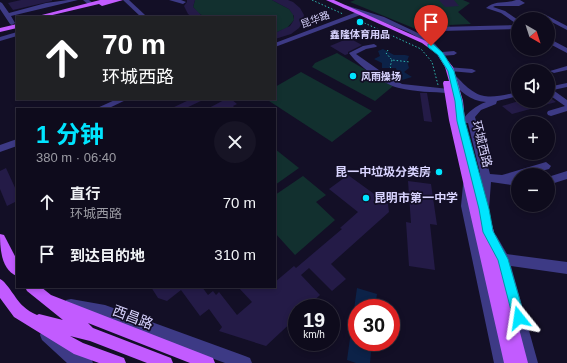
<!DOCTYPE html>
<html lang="zh">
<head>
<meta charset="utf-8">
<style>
	body { margin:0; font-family:Helvetica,"Noto Sans SC",sans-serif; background:#171425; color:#f1f3f6; height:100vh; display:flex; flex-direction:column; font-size:15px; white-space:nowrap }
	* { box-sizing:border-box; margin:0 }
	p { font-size:13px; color:#9b9ba3 }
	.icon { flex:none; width:22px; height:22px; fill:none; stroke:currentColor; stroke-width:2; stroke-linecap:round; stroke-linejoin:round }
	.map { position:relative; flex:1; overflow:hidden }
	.side { position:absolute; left:16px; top:108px; width:260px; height:180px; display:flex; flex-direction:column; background:#0e0b1c; border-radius:0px; box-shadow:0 2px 6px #0003,0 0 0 1px #2e2b3b }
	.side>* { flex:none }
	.top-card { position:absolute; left:16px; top:16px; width:260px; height:84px; border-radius:0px; box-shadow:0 2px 6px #0003,0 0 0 1px #2e2b3b; background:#202124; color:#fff; overflow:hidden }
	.needle { width:26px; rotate:141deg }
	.fabs { position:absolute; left:511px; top:12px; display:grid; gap:8px }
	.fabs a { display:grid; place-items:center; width:44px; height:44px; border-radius:50%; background:#0e0b1c; box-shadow:0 2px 6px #0003,0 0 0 1px #2e2b3b; font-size:20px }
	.speed { position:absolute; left:288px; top:299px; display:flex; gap:8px; font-size:20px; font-weight:700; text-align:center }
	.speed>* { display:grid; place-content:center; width:52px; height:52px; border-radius:50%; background:#0e0b1c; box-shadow:0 2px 6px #0003,0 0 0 1px #2e2b3b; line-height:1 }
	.speed small { font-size:10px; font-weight:400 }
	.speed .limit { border:6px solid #d22; background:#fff; color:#111 }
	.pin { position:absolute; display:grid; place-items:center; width:34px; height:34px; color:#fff; margin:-41px -17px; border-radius:50% 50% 50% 0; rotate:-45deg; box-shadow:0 0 4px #0007 }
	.pin .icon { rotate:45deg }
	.me { position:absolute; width:44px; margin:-22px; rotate:345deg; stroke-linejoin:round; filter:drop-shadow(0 0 3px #0008) }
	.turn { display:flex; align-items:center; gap:14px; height:84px; padding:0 20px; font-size:18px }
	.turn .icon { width:52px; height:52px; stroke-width:2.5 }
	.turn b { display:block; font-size:28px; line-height:34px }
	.round { display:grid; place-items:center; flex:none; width:42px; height:42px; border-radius:21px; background:#171425 }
	.headline { display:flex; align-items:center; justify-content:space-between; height:68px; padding:0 20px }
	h1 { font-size:24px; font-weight:700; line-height:30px; color:#00e5ff }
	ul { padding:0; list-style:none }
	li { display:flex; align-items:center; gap:12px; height:52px; padding:0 20px }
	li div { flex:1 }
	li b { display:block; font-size:15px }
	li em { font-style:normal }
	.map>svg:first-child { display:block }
	.green { fill:#12302f }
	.water { fill:#0c2248 }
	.building { fill:#241b47 }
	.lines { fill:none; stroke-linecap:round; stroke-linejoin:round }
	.path { stroke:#2fb8b0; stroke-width:1; stroke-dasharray:1.5 2; stroke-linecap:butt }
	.minor { fill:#3d3a85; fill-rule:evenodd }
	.major { fill:#c25bff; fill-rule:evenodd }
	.route { fill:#00e5ff; stroke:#0095a6 }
	.poi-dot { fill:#00e5ff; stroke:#130f26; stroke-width:1.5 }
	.labels { text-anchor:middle; stroke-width:3.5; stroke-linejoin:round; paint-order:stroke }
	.far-street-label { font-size:10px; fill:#d9d4ff; stroke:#130f26 }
	.far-poi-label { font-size:10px; font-weight:bold; fill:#d9d4ff; stroke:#130f26 }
	.street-label { font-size:12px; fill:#d9d4ff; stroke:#130f26 }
	.poi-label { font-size:12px; font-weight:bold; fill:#d9d4ff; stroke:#130f26; text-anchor:end }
	.near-street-label { font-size:14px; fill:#d9d4ff; stroke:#130f26 }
</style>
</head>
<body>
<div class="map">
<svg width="567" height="363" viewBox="0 0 567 363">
	<rect width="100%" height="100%" fill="#130f26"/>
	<g class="green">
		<polygon points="195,0 272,0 289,9 293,14 294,20 287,28 275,33 275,17 205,17 198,13 193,7"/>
		<polygon points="355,0 463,0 470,3 458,12 471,24 449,25 451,28 438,28 423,32 350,2"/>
		<polygon points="337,53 393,86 375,101 312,67 315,63"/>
		<polygon points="301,72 372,111 332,142 266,99 275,99 275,87"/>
		<polygon points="275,149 299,168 275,185"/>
		<polygon points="303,176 326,195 316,202 335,220 295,255 275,233 275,195"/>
	</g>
	<g class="water">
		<polygon points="383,49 394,55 405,55 409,56 407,61 409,68 404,72 412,77 402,80 395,74 397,71 396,68 382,68 382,63 374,59 380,56 378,51"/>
		<polygon points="357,288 377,294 375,308 357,308 357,342 372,342 370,363 356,363 347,360"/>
	</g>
	<g class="building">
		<polygon points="21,0 52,0 52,1 13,10 8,3"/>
		<polygon points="187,0 195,0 193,7 203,17 192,17 188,14 184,6 187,2"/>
		<polygon points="272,0 288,0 293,2 300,8 304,15 302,23 299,28 291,34 275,39 275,33 290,26 294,20 294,16 289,9"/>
		<polygon points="439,0 454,0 459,6 445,7"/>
		<polygon points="349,38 362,45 348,52 348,54 345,55 330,46"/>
		<polygon points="420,93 427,93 432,122 424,121"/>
		<polygon points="548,96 556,102 512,114 502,106 519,101 548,101"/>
		<polygon points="191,99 205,99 184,109 170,109"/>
		<polygon points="226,99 231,99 237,104 233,106 236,109 207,109"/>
		<polygon points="6,168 17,192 17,201 7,206 0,189 0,171"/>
		<polygon points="348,175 388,204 389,212 331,264 346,279 332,291 309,268 301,275 320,295 306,308 297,308 297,317 266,346 219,331 222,327 209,309 200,316 181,290 167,301 158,298 151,287 202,287 208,295 213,291 216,295 219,292 237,315 252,302 238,287 275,287 275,282 294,266 296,268 342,229 340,228 358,212 329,189"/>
		<polygon points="408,181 431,184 437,225 430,224 435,270 409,266 406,222 411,223"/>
	</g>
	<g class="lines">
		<g class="path">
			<polyline points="312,0 343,14"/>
			<polyline points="358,20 421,49 432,62 438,85"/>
			<polyline points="388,50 386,53 392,60 410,62"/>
			<polyline points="392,60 390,67 392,69"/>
		</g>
		<g class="minor">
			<polygon points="68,0 78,0 11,16 15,23 12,25 10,24 0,9 0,2 2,3 9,13 46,3"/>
			<polygon points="83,0 89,0 94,4 89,5"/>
			<polygon points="123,0 129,0 145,15 145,17 141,17"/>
			<polygon points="169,0 181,0 186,2 183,4"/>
			<path d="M516 0H520L525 3 519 6H495L493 7 505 11 518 20V25L501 13 486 8C495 0 505 4 516 0Z"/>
			<polygon points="345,5 384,17 420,34 439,27 517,25 518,29 440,31 425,36 435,44 442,52 454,51 457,53 454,55 440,56 421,39 408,32 363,14 275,47 275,43 357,12 343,8 342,7"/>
			<polygon points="544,14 567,26 567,30 548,20 548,19 541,16"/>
			<polygon points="17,32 17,36 0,41 0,37"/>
			<polygon points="548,38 567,48 567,53 548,43"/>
			<path d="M374 44 377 46 376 47 366 49 356 54 386 75 402 84 449 89 453 91 449 93C433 92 415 92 399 88 385 85 357 65 349 53L363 46Z"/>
			<polygon points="567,66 567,70 554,73 550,71"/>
			<polygon points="447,67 472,69 476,71 472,73 450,71 447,71"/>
			<path d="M450 76H456C479 101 487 99 518 92V96L497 101 496 104 481 110 475 117 490 174 502 175 546 162 551 166 549 169 527 175H518V186L491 182 489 209 488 212 484 213 480 212 479 209 481 181 476 180 474 177 476 174 480 173 468 123H463L462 121C468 112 475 106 486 102 470 101 460 91 450 80Z"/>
			<polygon points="567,83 567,87 553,90 567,100 567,111 551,116 548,115 547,113 548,111 565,106 548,94 548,87"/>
			<polygon points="117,99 128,99 107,109 95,109"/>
			<polygon points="17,139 17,146 0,152 0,145"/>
			<polygon points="567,171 567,179 548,185 548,177"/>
			<polygon points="468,181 472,182 473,185 471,206 508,363 494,363 461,206 463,185 464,182"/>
			<polygon points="492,234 496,235 507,254 567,262 567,274 511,266 538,363 524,363 497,260 486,239 488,235"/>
			<polygon points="71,299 105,305 245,356 250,358 252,363 225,363 105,319 71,311 66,310 65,305 66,300"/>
			<polygon points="47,328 52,330 76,352 91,358 93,363 67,363 42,340 40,335 42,330"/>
		</g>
		<g class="major">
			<polygon points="100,0 123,0 102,6 99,4 44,17 34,17"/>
			<polygon points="326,0 334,0 426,41 441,52 453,67 463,101 465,121 528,363 504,363 449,120 443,83 444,81 449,81 445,67 437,54 422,43"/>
			<polygon points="17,24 17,28 0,32 0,28"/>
			<path d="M0 234 4 235 17 260V276C1 270 0 248 0 234Z"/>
			<path d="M0 279C7 282 16 300 23 306 27 310 32 313 37 315L39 314 63 320 27 291 25 287H41L51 295 213 358 215 363H190L88 323 93 328 171 358 173 363H147L90 341 70 336 83 343 124 358 126 363H99L74 354 14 317 0 298Z"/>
		</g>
	</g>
	<polygon class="route" points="428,44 433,44 443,53 454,71 462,101 465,121 489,209 493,231 508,259 525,318 523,323 519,324 515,323 513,318 498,260 483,232 479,209 457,121 455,101 448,71 438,55 428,47"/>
	<g class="poi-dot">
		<circle cx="360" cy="22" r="4"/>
		<circle cx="353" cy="76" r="4"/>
		<circle cx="439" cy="172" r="4"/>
		<circle cx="366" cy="198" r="4"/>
	</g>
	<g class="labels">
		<g class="far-street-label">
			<text transform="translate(315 19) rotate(-20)" y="4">昆华路</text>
		</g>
		<g class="far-poi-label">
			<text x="360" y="38">鑫隆体育用品</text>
			<text x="361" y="80" text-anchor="start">风雨操场</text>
		</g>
		<g class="street-label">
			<text transform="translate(482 144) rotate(76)" y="4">环城西路</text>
		</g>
		<g class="poi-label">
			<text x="431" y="176">昆一中垃圾分类房</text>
			<text x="374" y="202" text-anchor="start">昆明市第一中学</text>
		</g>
		<g class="near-street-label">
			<text transform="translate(133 317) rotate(21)" y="5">西昌路</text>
		</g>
	</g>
</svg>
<div class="fabs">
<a><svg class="needle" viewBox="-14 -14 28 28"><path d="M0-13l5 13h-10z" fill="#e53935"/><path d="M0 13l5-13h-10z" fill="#9b9ba3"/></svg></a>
<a><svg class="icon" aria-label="sound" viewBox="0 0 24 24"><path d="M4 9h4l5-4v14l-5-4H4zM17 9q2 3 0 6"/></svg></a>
<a>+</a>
<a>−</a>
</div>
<div class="speed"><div>19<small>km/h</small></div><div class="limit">30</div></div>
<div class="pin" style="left:431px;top:46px;background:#d93025"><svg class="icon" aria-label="arrive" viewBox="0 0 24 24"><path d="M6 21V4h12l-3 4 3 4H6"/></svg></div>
<svg class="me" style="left:519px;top:318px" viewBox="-20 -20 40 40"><path d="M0-17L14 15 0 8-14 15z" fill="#00e5ff" stroke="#fff" stroke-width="4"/></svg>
<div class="top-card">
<div class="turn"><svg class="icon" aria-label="ahead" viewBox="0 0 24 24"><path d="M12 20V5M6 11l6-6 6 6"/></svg><div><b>70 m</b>环城西路</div></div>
</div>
<section class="side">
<div class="headline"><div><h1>1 分钟</h1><p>380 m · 06:40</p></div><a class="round"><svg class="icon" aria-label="close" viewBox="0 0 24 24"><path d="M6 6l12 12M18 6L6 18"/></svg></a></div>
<ul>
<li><svg class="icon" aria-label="ahead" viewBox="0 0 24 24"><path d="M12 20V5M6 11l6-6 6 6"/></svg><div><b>直行</b><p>环城西路</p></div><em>70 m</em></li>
<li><svg class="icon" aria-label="arrive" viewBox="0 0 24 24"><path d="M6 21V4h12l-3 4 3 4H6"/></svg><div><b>到达目的地</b></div><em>310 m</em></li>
</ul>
</section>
</div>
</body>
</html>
